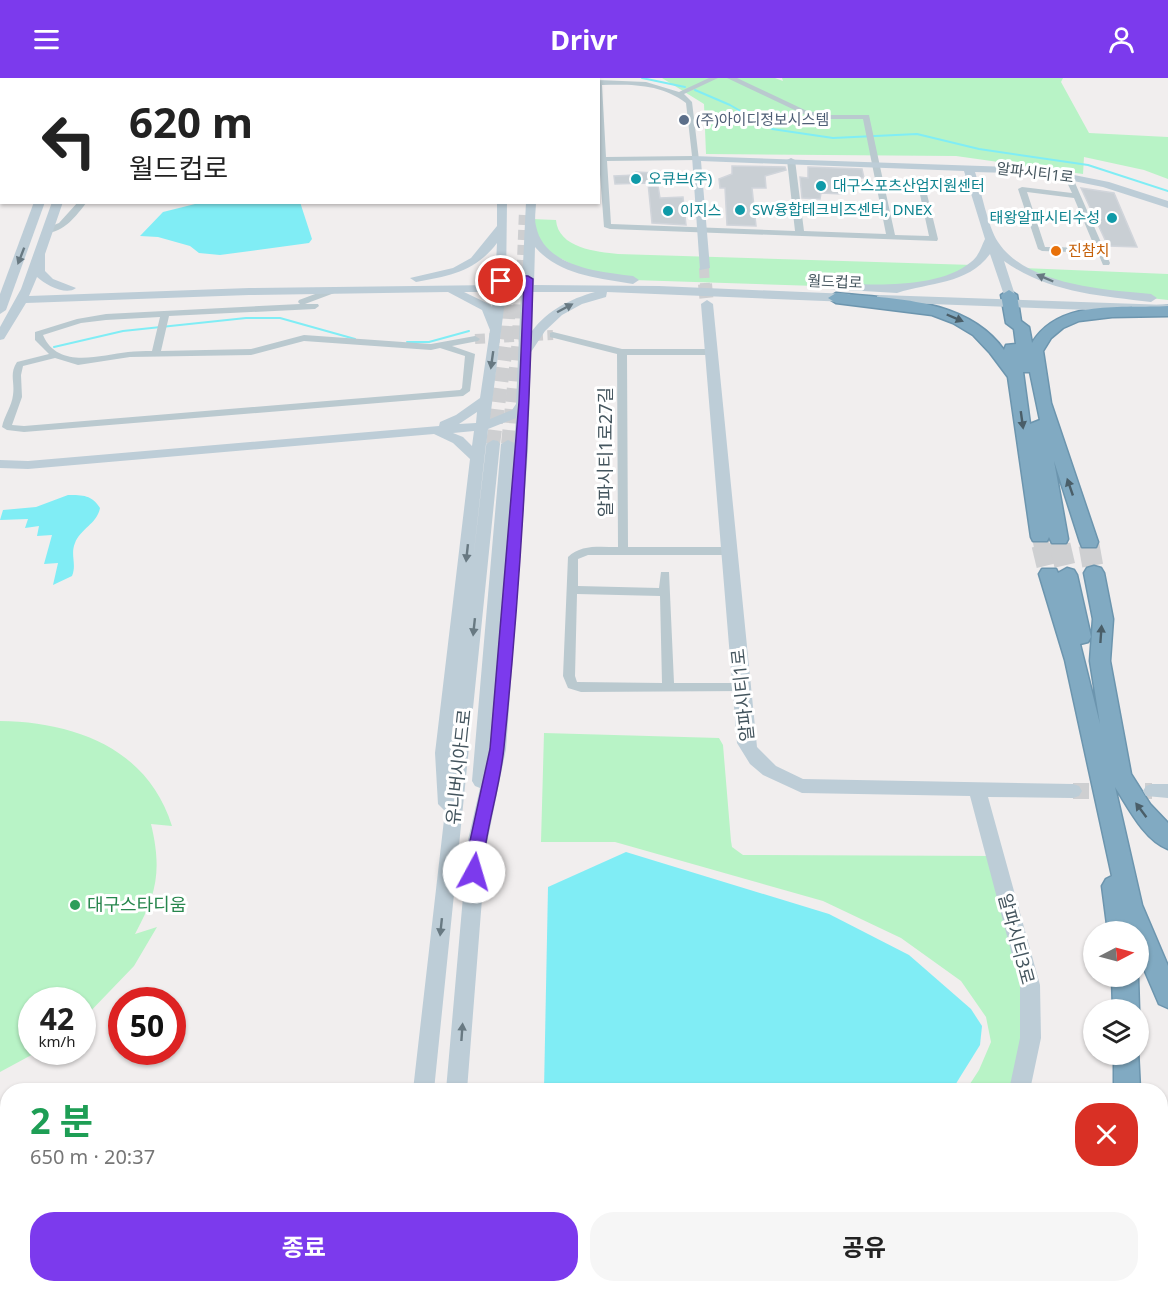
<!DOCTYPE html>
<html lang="ko">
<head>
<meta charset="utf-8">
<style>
	body { margin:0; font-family:"Noto Sans","Noto Sans KR",sans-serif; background:#f6f6f6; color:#222; height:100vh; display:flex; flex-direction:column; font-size:22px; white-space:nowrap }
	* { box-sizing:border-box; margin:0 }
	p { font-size:20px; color:#767676 }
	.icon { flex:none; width:33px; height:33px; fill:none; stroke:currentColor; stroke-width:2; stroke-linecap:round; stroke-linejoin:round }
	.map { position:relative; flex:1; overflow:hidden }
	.details { position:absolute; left:0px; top:1005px; width:1168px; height:210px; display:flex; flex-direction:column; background:#fff; border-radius:24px 24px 0 0; box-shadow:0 2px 4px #0004 }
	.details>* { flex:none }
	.guide { position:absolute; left:0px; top:0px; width:600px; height:126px; box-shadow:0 2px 4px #0004; background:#fff; color:#222; overflow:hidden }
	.needle { width:39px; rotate:84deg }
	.tools { position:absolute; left:1083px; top:843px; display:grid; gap:12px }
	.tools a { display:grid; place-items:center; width:66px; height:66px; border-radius:50%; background:#fff; box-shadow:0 2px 4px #0004; font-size:30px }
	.speed { position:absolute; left:18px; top:909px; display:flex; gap:12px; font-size:30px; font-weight:700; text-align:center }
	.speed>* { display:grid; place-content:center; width:78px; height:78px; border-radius:50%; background:#fff; box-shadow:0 2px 4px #0004; line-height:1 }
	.speed small { font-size:15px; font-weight:400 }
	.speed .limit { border:9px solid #d22; background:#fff; color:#111 }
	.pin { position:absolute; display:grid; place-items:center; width:51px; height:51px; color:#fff; margin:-26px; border:3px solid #fff; border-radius:50%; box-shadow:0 2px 6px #0007 }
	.me { position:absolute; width:66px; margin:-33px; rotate:6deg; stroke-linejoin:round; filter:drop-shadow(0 0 4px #0008) }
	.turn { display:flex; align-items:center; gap:21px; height:126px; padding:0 30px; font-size:27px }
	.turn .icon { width:78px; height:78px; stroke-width:2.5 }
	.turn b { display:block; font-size:42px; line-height:51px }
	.round { display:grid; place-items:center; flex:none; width:63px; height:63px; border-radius:24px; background:#f6f6f6 }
	.headline { display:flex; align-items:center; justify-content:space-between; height:102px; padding:0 30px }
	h1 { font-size:36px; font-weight:700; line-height:45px; color:#1e9e55 }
	.cta { display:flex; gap:12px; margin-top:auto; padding:12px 30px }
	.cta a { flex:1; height:69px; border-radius:24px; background:#7c3aed; color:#fff; font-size:24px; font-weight:700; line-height:69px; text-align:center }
	.cta a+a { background:#f6f6f6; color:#222 }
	header { display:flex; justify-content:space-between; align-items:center; height:78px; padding:0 30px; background:#7c3aed; color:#fff; font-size:27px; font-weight:700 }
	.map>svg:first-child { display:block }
	.green { fill:#b8f3c6 }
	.water { fill:#80edf5 }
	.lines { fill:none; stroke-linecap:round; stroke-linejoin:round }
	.stream { stroke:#80edf5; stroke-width:2 }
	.building { fill:#c9cfd4; stroke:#d1d5db; stroke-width:1.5 }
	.street-tunnel { stroke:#cecfd1; stroke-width:10; stroke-dasharray:10 4.5; stroke-linecap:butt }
	.secondary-tunnel-far2 { stroke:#cecfd1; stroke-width:10; stroke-dasharray:10 5; stroke-linecap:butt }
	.secondary-tunnel-far1 { stroke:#cecfd1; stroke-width:14; stroke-dasharray:14 7; stroke-linecap:butt }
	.secondary-tunnel { stroke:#cecfd1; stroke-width:16; stroke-dasharray:16 8; stroke-linecap:butt }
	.highway-tunnel-far1 { stroke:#cecfd1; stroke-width:16; stroke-dasharray:16 8; stroke-linecap:butt }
	.highway-tunnel { stroke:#cecfd1; stroke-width:21; stroke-dasharray:21 10; stroke-linecap:butt }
	.highway-casing { stroke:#6c95ae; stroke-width:3 }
	.street { fill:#bac9cf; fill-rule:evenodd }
	.secondary { fill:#bdcdd7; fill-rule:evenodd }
	.highway { fill:#81aac2; fill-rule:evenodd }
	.oneway { fill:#687982 }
	.oneway2 { fill:#4a5e68 }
	.route { fill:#7c3aed; stroke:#51269a; stroke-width:1.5 }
	.service-dot { fill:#5c6f8a; stroke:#fff; stroke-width:2 }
	.culture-dot { fill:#0f9aa8; stroke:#fff; stroke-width:2 }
	.food-dot { fill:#e8710a; stroke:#fff; stroke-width:2 }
	.leisure-dot { fill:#2e9e5b; stroke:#fff; stroke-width:2 }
	.labels { text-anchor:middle; stroke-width:6; stroke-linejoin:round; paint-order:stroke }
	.far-service-label { font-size:15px; fill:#4e5e75; stroke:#fff; text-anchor:start }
	.far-street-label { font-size:15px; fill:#44555e; stroke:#fff }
	.far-culture-label { font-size:15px; fill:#0d838f; stroke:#fff; text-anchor:start }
	.far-food-label { font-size:15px; fill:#c56008; stroke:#fff; text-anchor:start }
	.street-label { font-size:18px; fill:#44555e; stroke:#fff }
	.leisure-label { font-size:18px; fill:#27864d; stroke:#fff; text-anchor:start }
</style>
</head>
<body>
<header><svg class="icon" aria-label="menu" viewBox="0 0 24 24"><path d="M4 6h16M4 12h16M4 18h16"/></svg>Drivr<svg class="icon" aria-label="person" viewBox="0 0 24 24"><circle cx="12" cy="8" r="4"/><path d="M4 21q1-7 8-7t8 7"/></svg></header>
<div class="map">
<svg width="1168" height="1215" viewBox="0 0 1168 1215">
	<rect width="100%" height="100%" fill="#f1eeee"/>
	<g class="green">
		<polygon points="662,0 775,0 783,3 782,0 1063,0 1061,4 1089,55 1168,59 1168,101 1144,92 1084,79 1083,96 956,78 706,76 704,26"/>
		<path d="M531 141 556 142C558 170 597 174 618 176L973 187 935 203 878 210 633 202 583 192 544 172Z"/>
		<polygon points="1023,190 1168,196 1168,222 1079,212"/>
		<path d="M0 643C76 644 148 671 172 748L151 746C162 792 157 816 135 856L157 849 134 888 83 941 82 922H32V974H37L0 994Z"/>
		<polygon points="544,655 719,660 723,667 731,763 732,769 743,777 995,778 1031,961 1019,1012 966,1012 979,992 991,964 986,939 961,903 901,860 823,823 615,764 541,764"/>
		<polygon points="507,1208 956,1208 953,1215 506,1215"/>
	</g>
	<g class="water">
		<polygon points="300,124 312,161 309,165 220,177 199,175 190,168 158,159 140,158 163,134 199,125"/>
		<path d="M68 417C83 417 92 417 100 430 97 446 80 451 75 465 70 477 77 486 72 498L53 507 58 485 44 486 52 457 37 458 39 448 25 450 28 441 0 442 3 432 36 429Z"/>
		<polygon points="626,774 829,836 909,877 971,931 982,948 980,967 952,1012 544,1012 548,809"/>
	</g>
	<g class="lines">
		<g class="stream">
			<polyline points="642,0 685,9"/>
			<polyline points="695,12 730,27 772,51 833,60 917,56 979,71 1088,87 1168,113"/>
			<polyline points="407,264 429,264 469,253"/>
			<polyline points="54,269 123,253 246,240 280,240 355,261"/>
		</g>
	</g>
	<g class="building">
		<polygon points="732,88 785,89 786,92 765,98 766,110 752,110 756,148 727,147 725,110 720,110 719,101 732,96"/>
		<polygon points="808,89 862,91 864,100 842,99 841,116 821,115 820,121 802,120 800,99 808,100"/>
		<polygon points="636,94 656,95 660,120 683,119 686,147 652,145 648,105 615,106 614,98 636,97"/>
		<polygon points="1081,110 1114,115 1137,169 1108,168"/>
	</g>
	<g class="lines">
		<polyline class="street-tunnel" points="475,261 553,257"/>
		<g class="secondary-tunnel-far2">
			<polyline points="704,190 705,207"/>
			<polyline points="509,207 510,196"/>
			<polyline points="521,207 524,132"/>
		</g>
		<g class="secondary-tunnel-far1">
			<polyline points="705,206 707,226"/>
			<polyline points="493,366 507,261 510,206"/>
			<polyline points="508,366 519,261 521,206"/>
		</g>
		<polyline class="secondary-tunnel" points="1073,713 1152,713"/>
		<g class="highway-tunnel-far1">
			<polyline points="1040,459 1042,469"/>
			<polyline points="1059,461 1061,469"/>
			<polyline points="1089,464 1090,469"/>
		</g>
		<g class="highway-tunnel">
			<polyline points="1042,467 1049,496"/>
			<polyline points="1060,467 1067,497"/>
			<polyline points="1089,467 1094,495"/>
		</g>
		<defs>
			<g id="highway">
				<path d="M1009 212 1017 217 1021 243 1029 249 1032 265C1059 220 1123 231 1168 228V238L1112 239 1079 243 1063 250 1051 260 1043 273 1051 325 1098 464 1096 469H1082L1080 464 1054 383 1068 461 1066 465H1052L1049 459 1047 463H1033L1031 459 1008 299 990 275 973 257 953 245 932 237 836 225 828 220 836 215C893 221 967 220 1004 272L1006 267 1016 266 1014 251 1006 245 1001 217ZM1023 294H1030L1040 342 1030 346Z"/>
				<path d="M1094 488 1101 490 1104 495 1113 541 1110 583 1131 696 1150 726 1168 745V771C1144 762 1128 729 1115 709L1142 827 1168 888V930L1159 926 1138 877V854H1108L1102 808 1106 801 1112 798 1065 582 1039 496 1042 491H1056L1058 495 1067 490 1074 492 1077 497 1091 559 1088 564 1080 566 1100 646 1090 583 1093 541 1084 495 1087 490Z"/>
				<polygon points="1112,898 1138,898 1139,932 1138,933 1113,932"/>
				<polygon points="1138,972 1140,1012 1114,1012 1114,976 1138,976"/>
				<polygon points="1168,1163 1168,1203 1165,1204 1164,1215 1133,1215 1136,1208 1161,1208 1161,1166"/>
				<polygon points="1089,1208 1119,1208 1117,1215 1087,1215"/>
			</g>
		</defs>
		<use href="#highway" class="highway-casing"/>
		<g class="street">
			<rect x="127" y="0" width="6" height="2"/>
			<path d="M709 0H718L684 16 692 24 699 82 607 83 611 146 795 153 787 82 791 80 795 82 804 153 886 156 863 41H831L803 36 727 0H737L807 33 831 37H869L884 107 925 108 938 161 937 163 610 151 604 149 598 70V2L646 4 679 14ZM602 7C631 6 662 6 686 25L692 78 606 79ZM885 111 919 112 929 158 895 157Z"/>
			<rect x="0" y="71" width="2" height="4"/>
			<path d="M1065 96 1072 98 1110 185 1109 187H1103L1098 175 1042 173 1038 171 1018 111 1022 109 1072 115 1064 98ZM1027 114 1074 120 1095 170 1045 169Z"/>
			<path d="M78 124H87C76 138 63 156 44 155V151L59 145Z"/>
			<path d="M334 209 337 210V214L305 226H318L319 228 315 231 169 238 161 273 251 271 304 257 431 266 475 258 480 261 478 263 452 268 475 276 470 313 463 318 24 354 7 352 2 349C4 338 12 328 13 317 15 304 9 296 17 284L49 276 35 262V254L77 241 106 236 300 226 298 224 299 222ZM160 239 152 273C144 273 136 273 128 274 100 277 58 292 43 257L81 245 106 242ZM304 263 431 272 440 270 465 278 462 310 460 312 24 348 12 347 22 319 21 297 23 288 55 280 78 287 130 279 251 277Z"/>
			<path d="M553 254 622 271H711L716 274 711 277H627L628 469H729L734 473 729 477H588L578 481V508L659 510 661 494H669L674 605H742L746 607 748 610 746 613 581 614 568 610 563 598 568 479C581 466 600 469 618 469L617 276 550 259V255ZM577 516 660 518 662 605 577 604 575 598Z"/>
		</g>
		<g class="secondary">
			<polygon points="87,0 97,0 87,2"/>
			<polygon points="103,0 113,0 103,2"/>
			<rect x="500" y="0" width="10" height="2"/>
			<rect x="532" y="0" width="10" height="2"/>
			<path d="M692 78 1039 90 1109 104 1168 123V130L1103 109 1039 96 975 94C981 112 988 149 998 164 1026 207 1105 212 1151 216L1157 220 1151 224C1099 218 1047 214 1004 183L1015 217 1005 220 990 176C967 207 930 204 897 215L829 211 827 209 833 205C872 207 939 211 971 184 979 178 981 169 985 161L964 93 701 83 710 190 700 192Z"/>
			<polygon points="34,124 45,124 6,232 0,236 0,216"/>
			<path d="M52 124H63L45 176V193L53 201 76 210C66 218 46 207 37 199L29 218 249 210 495 207 497 165C476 193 450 198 416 204L410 200 453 190 471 180 497 148V124H507L506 207H522L526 124H536C536 132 534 141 536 148 544 189 600 194 633 198L639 202 633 206C598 200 559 197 535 169L534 207 659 208 849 216 855 220 849 224 607 214 606 219 582 226 562 237 545 253 531 274 528 372 506 671 486 770 467 1012H446L468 762 480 710 475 708 472 703 501 366 508 362 514 365 516 340 488 351 473 483 486 366 493 362 498 363 500 366 434 1012H413L445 733 438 726 435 675 470 381 453 365 434 356 28 391 0 390V382L28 383 439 348 440 344 456 337 480 320 490 252 482 232 448 214 249 217 26 225 4 261 0 262V249L21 211ZM464 214H494L492 229 491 227ZM506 214H521L516 326 512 332 490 341ZM533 214H595C570 221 548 232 532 253ZM477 334 476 345 459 346ZM474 353 472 368 463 359 453 355Z"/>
			<polygon points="881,217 1168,227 1168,235 877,224 877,218"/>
			<polygon points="707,222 713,226 757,669 776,688 803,701 1073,706 1079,708 1082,713 1079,718 1073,720 988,719 1040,907 1041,960 1030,1012 1009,1012 1020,960 1020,907 970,718 802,715 763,697 750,686 737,665 701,226"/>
			<polygon points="1152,706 1168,706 1168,720 1146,718 1143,713 1146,708"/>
			<polygon points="391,1208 415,1208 414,1215 390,1215"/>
			<rect x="430" y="1208" width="24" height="7"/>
			<polygon points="944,1208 968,1208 965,1215 941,1215"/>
		</g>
		<use href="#highway" class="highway"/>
	</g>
	<defs><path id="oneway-solid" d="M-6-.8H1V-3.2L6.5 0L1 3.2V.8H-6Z" transform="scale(1.5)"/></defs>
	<g class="oneway">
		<use href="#oneway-solid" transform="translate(21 178) rotate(111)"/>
		<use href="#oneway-solid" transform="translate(1045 200) rotate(-157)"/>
		<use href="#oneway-solid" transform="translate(565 230) rotate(-28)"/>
		<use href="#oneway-solid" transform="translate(492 282) rotate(98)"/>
		<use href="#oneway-solid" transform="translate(467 475) rotate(96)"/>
		<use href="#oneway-solid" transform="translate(474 549) rotate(96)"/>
		<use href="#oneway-solid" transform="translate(441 849) rotate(96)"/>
		<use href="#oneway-solid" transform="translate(462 954) rotate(-86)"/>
	</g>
	<g class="oneway2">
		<use href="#oneway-solid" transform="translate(955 240) rotate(23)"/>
		<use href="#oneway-solid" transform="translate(1022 342) rotate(82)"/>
		<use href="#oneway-solid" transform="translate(1070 409) rotate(-109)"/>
		<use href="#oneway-solid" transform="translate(1101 556) rotate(-86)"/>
		<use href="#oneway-solid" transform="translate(1141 732) rotate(-127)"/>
	</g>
	<path class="route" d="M501 197 528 198 533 201C529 356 520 513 504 669 500 711 485 752 482 794L474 801 466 794 468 772 490 671 519 324 524 203 498 205 496 200Z"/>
	<circle class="service-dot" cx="684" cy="42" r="6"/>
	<g class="culture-dot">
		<circle cx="636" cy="101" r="6"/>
		<circle cx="821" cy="108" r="6"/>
		<circle cx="740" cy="132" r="6"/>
		<circle cx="668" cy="133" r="6"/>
		<circle cx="1112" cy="140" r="6"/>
	</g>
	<circle class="food-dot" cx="1056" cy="173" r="6"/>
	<circle class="leisure-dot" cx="75" cy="827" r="6"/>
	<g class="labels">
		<g class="far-service-label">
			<text x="696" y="47">(주)아이디정보시스템</text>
		</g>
		<g class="far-street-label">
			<text transform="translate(1035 95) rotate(7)" y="5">알파시티1로</text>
			<text transform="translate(835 204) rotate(2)" y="5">월드컵로</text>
		</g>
		<g class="far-culture-label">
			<text x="648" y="106">오큐브(주)</text>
			<text x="833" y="113">대구스포츠산업지원센터</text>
			<text x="752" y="137">SW융합테크비즈센터, DNEX</text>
			<text x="680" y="138">이지스</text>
			<text x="1100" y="145" text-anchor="end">태왕알파시티수성</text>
		</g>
		<g class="far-food-label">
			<text x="1068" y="178">진참치</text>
		</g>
		<g class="street-label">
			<text transform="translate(606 374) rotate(-90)" y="6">알파시티1로27길</text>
			<text transform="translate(743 617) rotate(-96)" y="6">알파시티1로</text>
			<text transform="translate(459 689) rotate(-84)" y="6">유니버시아드로</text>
			<text transform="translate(1016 861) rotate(75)" y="6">알파시티3로</text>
		</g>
		<g class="leisure-label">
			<text x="87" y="833">대구스타디움</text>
		</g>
	</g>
</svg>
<div class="tools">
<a><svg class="needle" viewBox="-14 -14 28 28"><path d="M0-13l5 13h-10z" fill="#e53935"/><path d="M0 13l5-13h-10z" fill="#767676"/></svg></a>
<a><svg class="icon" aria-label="layers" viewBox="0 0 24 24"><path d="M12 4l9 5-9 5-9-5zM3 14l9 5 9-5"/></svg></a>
</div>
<div class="speed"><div>42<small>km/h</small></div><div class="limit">50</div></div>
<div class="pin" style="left:501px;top:203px;background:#d93025"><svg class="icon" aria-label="arrive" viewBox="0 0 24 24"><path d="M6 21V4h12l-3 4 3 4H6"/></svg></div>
<svg class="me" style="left:474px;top:794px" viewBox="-20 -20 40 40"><circle r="19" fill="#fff"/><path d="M0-13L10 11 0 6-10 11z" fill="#7c3aed"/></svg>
<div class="guide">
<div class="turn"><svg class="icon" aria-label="left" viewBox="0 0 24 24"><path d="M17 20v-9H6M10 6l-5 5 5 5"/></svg><div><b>620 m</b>월드컵로</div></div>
</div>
<section class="details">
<div class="headline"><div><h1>2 분</h1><p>650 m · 20:37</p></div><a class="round" style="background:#d93025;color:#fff"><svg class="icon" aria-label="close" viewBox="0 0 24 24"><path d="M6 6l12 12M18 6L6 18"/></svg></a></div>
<div class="cta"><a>종료</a><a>공유</a></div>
</section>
</div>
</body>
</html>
